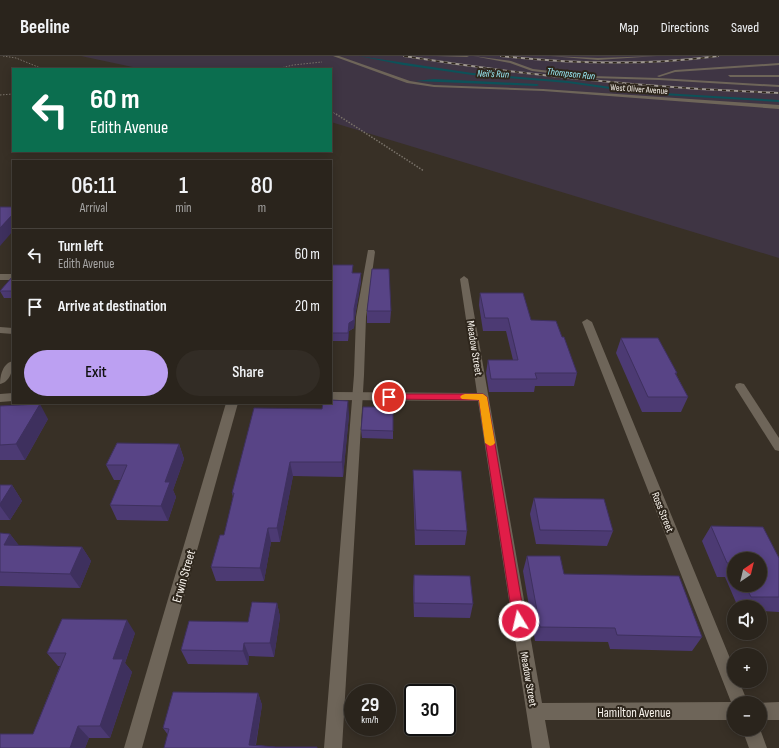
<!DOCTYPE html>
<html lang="en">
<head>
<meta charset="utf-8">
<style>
	body { margin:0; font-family:"Sofia Sans Condensed",sans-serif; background:#322c25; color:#f1f3f6; height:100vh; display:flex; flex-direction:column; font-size:15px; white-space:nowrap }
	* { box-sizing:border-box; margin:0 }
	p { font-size:13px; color:#a5a4a3 }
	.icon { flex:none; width:22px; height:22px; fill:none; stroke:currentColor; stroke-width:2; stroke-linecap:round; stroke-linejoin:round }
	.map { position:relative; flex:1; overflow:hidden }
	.panel { position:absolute; left:12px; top:104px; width:320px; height:244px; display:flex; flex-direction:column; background:#2a241c; border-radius:0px; box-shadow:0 2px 10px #0003,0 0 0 1px #46413b }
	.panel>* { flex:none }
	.top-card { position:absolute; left:12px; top:12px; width:320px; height:84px; border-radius:0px; box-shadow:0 2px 10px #0003,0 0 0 1px #46413b; background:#0b6e4f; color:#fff; overflow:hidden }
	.needle { width:26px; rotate:35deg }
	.controls { position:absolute; left:727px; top:496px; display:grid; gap:8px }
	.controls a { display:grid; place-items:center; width:40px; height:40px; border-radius:50%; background:#2a241c; box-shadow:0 2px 10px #0003,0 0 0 1px #46413b; font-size:20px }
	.speed { position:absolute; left:344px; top:628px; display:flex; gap:8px; font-size:20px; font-weight:700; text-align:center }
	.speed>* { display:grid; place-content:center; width:52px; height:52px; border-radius:50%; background:#2a241c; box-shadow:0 2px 10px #0003,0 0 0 1px #46413b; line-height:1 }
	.speed small { font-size:10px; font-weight:400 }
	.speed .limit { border:2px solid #111; border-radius:6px; background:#fff; color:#111 }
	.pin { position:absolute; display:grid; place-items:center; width:34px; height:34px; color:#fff; margin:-17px; border:2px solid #fff; border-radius:50%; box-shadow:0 1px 4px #0007 }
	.me { position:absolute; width:44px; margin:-22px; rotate:351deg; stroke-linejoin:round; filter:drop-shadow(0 0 3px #0008) }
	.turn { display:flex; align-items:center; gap:14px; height:84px; padding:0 12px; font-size:18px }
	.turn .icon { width:52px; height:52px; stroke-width:2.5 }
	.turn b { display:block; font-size:28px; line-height:34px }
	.eta { display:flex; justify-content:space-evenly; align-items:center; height:68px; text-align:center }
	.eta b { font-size:24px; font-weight:600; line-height:28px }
	.action { display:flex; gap:8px; margin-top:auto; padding:8px 12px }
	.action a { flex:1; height:46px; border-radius:24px; background:#bca0f2; color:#111; font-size:16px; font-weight:600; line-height:46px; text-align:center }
	.action a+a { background:#322c25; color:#f1f3f6 }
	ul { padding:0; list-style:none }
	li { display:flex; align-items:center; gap:12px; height:52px; padding:0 12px; border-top:1px solid #46413b }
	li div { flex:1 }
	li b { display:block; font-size:15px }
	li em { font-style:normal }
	header { display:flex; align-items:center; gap:24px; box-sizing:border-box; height:56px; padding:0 20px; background:#2a241c; border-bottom:1px solid #46413b }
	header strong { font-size:19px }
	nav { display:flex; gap:22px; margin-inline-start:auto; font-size:14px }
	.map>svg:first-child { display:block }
	.industrial { fill:#3f3544 }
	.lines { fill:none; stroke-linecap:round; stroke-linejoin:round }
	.stream { fill:#0d5259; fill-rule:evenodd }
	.path-far1 { stroke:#7a736a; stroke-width:1; stroke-dasharray:1.5 1.5; stroke-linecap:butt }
	.path { stroke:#7a736a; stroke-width:1.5; stroke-dasharray:1.5 1.5; stroke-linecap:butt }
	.service { fill:#6e6559; fill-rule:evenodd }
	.minor { fill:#6e6559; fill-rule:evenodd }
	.rail-casing { stroke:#9e978f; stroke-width:2 }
	.rail { stroke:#2e261c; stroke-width:1.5; stroke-dasharray:4; stroke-linecap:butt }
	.wall { fill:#4c3a73; fill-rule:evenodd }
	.shaded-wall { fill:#3e305e }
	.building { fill:#584486; stroke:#3e305e }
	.route { fill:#e11d48; stroke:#92132f }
	.slow { fill:#f59e0b }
	.labels { text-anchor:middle; stroke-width:4; stroke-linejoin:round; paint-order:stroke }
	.far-street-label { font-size:9px; fill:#f8f3ec; stroke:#2e261c }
	.far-water-label { font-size:10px; font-style:italic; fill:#9beef9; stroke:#2e261c }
	.street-label { font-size:11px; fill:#f8f3ec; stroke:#2e261c }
	.near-street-label { font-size:13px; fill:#f8f3ec; stroke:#2e261c }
</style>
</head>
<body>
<header>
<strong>Beeline</strong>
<nav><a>Map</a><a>Directions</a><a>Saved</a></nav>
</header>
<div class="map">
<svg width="779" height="692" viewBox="0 0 779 692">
	<rect width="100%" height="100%" fill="#383026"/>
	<polygon class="industrial" points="81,0 779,0 779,202 331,66 331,13 142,13"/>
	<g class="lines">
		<g class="stream">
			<polygon points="359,0 472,17 568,25 646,36 779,44 779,46 646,38 568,27 472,19 403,9"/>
			<polygon points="434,23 537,28 539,29 537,30 416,25"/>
		</g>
		<g class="path-far1">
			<polyline points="3,0 16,2 43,13"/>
			<polyline points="277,13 293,9 322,6"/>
			<polyline points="0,39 13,38"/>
			<polyline points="331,55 337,59"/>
		</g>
		<polyline class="path" points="336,58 424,115"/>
		<g class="service">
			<polygon points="333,0 339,0 410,25 434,29 543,33 779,49 779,53 543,35 434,31 407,27"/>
			<polygon points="436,0 469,0 467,1"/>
			<polygon points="473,0 511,5 533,13 592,20 659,22 779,29 779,31 659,24 592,22 532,15 510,7"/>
			<polygon points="550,0 598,2 657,0 598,4"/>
			<polygon points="779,7 779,9 675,16 659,21 657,20 675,14"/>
			<polygon points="728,19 779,19 779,21 730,21"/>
			<polygon points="368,194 374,194 375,196 366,261 364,319 342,692 324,692 354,319 356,261"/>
			<polygon points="0,271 13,272 13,278 0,277"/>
		</g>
		<g class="minor">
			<rect x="0" y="218" width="13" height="6"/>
			<polygon points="464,220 468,223 542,647 731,646 582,266 587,263 592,266 734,612 734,625 739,625 748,647 734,647 734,664 545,664 550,692 532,692 478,345 331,344 331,336 477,337 460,223"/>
			<path d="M13 305C13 314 10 326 0 328 0 319 3 307 13 305Z"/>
			<polygon points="740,327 744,328 779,382 779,395 775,394 735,331 736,328"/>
			<polygon points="13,337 13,345 0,346 0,338"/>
			<polygon points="226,347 238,347 142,692 124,692"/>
			<polygon points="779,646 779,664 760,664 760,647 759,647"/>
			<polygon points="742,673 760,673 767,692 749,692"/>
		</g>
		<defs>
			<g id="rail">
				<path d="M404 0C528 20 653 32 779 37"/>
				<path d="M501 0C574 8 645 10 718 0"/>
			</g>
		</defs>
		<use href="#rail" class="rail-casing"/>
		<use href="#rail" class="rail"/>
	</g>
	<g class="wall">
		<polygon points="331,209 353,217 361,225 355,261 354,272 349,275 348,285 331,285"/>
		<polygon points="13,220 13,242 4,242 0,235"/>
		<polygon points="480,237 562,281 577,317 574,330 535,330 534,336 489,336 486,317 488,304 513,304 506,275 483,275 479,249"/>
		<polygon points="367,255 391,255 390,267 367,267"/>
		<polygon points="621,282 677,317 676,318 688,341 681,356 642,356 616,297"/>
		<polygon points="0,350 48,363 25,404 0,404"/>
		<polygon points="393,351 393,383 362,382 361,374"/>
		<polygon points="349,359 343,421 293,420 280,486 271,486 264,525 216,525 211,511 224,479 233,441 232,437"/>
		<polygon points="179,388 184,403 173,434 176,441 168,465 117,464 110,449 121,424 114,424 106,409"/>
		<polygon points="413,414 467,475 465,489 415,489 413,429"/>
		<polygon points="0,429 12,429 22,445 10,464 0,464"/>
		<polygon points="534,442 613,475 607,490 536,488 530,458"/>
		<path d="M711 470 779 502V556L760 555V551H738L725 521H717L702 485ZM734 503 760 529H734Z"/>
		<polygon points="0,477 10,478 19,490 82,491 91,505 80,532 0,530"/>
		<polygon points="527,500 564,518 702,581 692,595 610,593 608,586 535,585 523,515"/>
		<polygon points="414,519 473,548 470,562 414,561 413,533"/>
		<polygon points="277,547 280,561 274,601 249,600 248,609 188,608 181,594 248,566"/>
		<polygon points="135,577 125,607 132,616 110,682 89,682 85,692 0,692 33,678 60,610 58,610 47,597"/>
		<polygon points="258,637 262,649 256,689 276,691 164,692 168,679 163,672"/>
	</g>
	<g class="shaded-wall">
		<polygon points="13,158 13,175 0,190 0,172"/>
		<polygon points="361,217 361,225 355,261 354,272 349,275 348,285 348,277 349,267 354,253"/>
		<polygon points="348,345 349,359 343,421 342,406"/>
		<polygon points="40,348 48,363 25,404 16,388"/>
		<polygon points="179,388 184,403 173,434 176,441 168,465 161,450 165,426"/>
		<polygon points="290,406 293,420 280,486 277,472"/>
		<polygon points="12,429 22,445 10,464 0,450 0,448"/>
		<polygon points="268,472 271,486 264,525 260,512"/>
		<polygon points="10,478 21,492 4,489"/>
		<polygon points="82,491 91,505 80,532 70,518"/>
		<polygon points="277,547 280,561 274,601 270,587"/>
		<polygon points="127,564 135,577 125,607 132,616 110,682 100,670 113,603"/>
		<polygon points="244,587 249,600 248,609 243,595"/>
		<polygon points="258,637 262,649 255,692 249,689"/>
		<polygon points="78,670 89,682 85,692 70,692"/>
	</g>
	<g class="building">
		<polygon points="0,151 13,151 13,158 0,172"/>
		<polygon points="331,209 353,209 352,217 361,217 354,253 354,264 349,267 348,277 331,277"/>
		<polygon points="372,213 389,213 391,255 367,255"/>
		<polygon points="13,220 13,235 0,235"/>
		<polygon points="480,237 523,237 531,264 556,265 562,281 564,281 577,317 535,317 537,323 491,323 488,304 518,304 508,262 485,262"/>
		<polygon points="621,282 658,282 677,317 675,317 688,341 648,341"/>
		<polygon points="331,344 348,345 342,406 290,406 277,472 268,472 260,512 211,511 220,479 224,479 234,437 232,437 254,352 322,353 323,347 331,347"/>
		<polygon points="40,348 16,388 0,389 0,350"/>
		<polygon points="363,351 393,351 393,375 361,374"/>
		<polygon points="117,387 179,388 165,426 170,426 161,450 110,449 127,409 106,409"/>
		<polygon points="413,414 461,415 467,475 416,474"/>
		<polygon points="0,429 12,429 0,448"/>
		<polygon points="534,442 604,443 613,475 540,474"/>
		<polygon points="711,470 763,471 779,502 779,541 751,541 745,529 760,529 760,503 734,503 734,507 727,507"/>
		<polygon points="0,477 10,478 4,489 82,491 70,518 0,516"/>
		<polygon points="527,500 560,500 564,518 679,520 702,581 617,579 615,572 540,571"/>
		<polygon points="414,519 470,520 473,548 414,547"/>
		<polygon points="252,546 277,547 270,587 244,587 243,595 181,594 189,565 248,566"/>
		<polygon points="62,563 127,564 113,603 123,603 100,670 78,670 70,692 0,692 0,678 33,678 66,597 47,597"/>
		<polygon points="173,636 258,637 249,689 276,691 317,691 317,692 164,692 169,673 163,672"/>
	</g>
	<polygon class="route" points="389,338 483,338 487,341 525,565 524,569 519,571 515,569 513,565 479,344 386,343 384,341"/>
	<polygon class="slow" points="465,338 483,338 487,341 495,387 493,389 490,390 485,387 479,344 462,343 460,341 462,339"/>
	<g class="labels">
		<g class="far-street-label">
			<text transform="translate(639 33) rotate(4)" y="3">West Oliver Avenue</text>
		</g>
		<g class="far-water-label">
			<text transform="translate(493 17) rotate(2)" y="4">Neil's Run</text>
			<text transform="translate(571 17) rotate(6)" y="4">Thompson Run</text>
		</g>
		<g class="street-label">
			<text transform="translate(475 292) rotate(81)" y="4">Meadow Street</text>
			<text transform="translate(663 456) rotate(68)" y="4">Ross Street</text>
			<text transform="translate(529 623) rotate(80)" y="4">Meadow Street</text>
		</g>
		<g class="near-street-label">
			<text transform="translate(183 520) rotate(-74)" y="5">Erwin Street</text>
			<text x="634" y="661">Hamilton Avenue</text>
		</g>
	</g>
</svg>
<div class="controls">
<a><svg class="needle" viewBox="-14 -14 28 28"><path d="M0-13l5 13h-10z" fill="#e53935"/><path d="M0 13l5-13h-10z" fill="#a5a4a3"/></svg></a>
<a><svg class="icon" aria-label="sound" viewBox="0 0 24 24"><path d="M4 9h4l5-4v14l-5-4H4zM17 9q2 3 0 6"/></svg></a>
<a>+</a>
<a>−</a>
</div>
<div class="speed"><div>29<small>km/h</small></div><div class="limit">30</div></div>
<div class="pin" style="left:389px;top:341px;background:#d93025"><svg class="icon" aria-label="arrive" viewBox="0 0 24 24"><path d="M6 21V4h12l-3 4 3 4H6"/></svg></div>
<svg class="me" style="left:519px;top:565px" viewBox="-20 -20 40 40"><circle r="17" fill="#e11d48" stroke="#fff" stroke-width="3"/><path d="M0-11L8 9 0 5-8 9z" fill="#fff"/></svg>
<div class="top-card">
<div class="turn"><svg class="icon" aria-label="left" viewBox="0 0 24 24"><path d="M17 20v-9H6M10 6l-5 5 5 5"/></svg><div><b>60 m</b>Edith Avenue</div></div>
</div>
<section class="panel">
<div class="eta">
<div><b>06:11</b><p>Arrival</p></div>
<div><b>1</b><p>min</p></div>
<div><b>80</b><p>m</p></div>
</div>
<ul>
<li><svg class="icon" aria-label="left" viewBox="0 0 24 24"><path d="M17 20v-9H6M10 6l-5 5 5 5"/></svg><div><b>Turn left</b><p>Edith Avenue</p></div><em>60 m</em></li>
<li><svg class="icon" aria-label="arrive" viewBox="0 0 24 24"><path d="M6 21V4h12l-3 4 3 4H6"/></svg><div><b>Arrive at destination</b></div><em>20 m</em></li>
</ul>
<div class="action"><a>Exit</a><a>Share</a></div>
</section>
</div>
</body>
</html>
